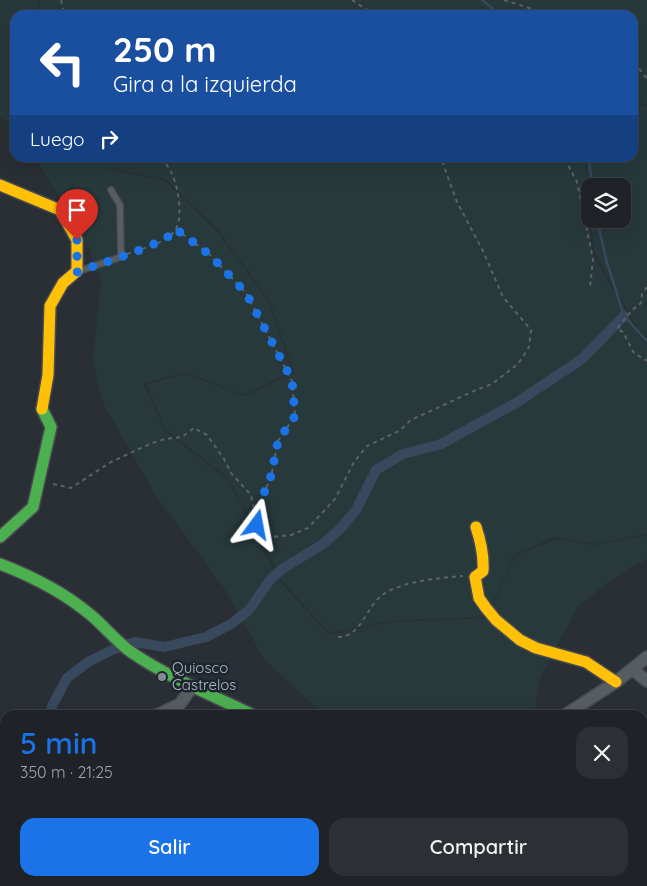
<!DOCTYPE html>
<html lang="es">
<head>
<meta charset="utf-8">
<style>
	body { margin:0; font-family:Quicksand,sans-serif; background:#2c2f34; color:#f1f3f6; height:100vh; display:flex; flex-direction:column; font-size:19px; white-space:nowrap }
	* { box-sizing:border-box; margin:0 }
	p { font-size:16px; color:#a1a4a8 }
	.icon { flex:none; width:28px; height:28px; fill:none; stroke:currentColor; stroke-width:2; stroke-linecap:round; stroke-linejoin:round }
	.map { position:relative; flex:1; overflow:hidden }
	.panel { position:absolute; left:0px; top:710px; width:648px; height:176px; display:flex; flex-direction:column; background:#1f2328; border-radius:15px 15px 0 0; box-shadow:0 5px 20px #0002,0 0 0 1px #3c4045 }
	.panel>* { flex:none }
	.top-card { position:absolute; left:10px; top:10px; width:628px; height:152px; border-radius:15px; box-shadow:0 5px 20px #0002,0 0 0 1px #3c4045; background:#1a4fa0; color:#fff; overflow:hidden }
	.controls { position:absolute; left:581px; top:178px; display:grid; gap:10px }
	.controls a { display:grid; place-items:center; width:50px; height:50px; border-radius:10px; background:#1f2328; box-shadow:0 5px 20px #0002,0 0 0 1px #3c4045; font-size:25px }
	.pin { position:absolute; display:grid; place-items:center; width:42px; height:42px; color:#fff; margin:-51px -21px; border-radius:50% 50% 50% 0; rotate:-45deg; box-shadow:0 0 5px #0007 }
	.pin .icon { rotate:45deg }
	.me { position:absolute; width:55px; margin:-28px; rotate:13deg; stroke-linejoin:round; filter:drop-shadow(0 0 4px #0008) }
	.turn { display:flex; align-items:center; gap:18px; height:105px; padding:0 20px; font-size:22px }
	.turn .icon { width:65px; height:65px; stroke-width:2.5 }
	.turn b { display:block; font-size:35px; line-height:42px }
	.then { display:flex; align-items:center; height:48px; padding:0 20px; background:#0003; gap:10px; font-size:19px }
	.round { display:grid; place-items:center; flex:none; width:52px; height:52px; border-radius:15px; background:#2c2f34 }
	.headline { display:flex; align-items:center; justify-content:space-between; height:85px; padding:0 20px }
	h1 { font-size:30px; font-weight:600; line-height:38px; color:#1a73e8 }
	.cta { display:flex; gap:10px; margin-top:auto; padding:10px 20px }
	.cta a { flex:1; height:58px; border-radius:15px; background:#1a73e8; color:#fff; font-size:20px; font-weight:600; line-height:58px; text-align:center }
	.cta a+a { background:#2c2f34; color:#f1f3f6 }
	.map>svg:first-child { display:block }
	.green { fill:#27393b }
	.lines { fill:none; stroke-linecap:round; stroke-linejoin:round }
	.stream { stroke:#38495e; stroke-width:2.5 }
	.canal { stroke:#38495e; stroke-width:10 }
	.lane-casing { stroke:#474b50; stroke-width:8 }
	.street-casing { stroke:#474b50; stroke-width:14 }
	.fast-casing { stroke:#474b50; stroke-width:14 }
	.slow-casing { stroke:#474b50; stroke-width:14 }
	.path { stroke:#5c6267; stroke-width:2; stroke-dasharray:4 4; stroke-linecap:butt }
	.lane { stroke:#585c63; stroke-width:5.5 }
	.street { stroke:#585c63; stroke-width:11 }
	.fast { stroke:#4caf50; stroke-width:11 }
	.slow { stroke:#ffc107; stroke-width:11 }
	.route { stroke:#1a73e8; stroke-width:9; stroke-dasharray:0 16.2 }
	.poi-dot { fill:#838a93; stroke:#1d252f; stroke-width:2 }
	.labels { text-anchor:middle; stroke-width:5; stroke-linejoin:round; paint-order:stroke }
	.poi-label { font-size:15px; fill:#b3bbc6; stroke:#1d252f; text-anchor:start }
</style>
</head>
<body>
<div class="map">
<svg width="647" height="886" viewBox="0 0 647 886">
	<rect width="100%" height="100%" fill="#292f35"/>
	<g class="green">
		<polygon points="0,0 39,0 38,15 15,15 15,130 11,124 0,117"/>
		<polygon points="40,0 647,0 647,104 633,102 632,15 39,15"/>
		<polygon points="633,104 647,105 647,337 638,329 594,252 591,219 622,219 622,186 590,186 590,208 586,160 588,158 632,158"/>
		<polygon points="36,158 100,158 113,170 164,180 216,230 269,302 292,372 244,395 185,372 145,383 144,385 165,431 228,480 280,581 329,635 391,622 487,618 515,556 556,539 594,545 647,535 647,559 620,574 578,606 539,681 534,715 331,715 313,705 264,659 226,591 156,496 102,401 93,360 101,281 90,250"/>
		<polygon points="102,158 586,158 585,160 592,253 637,330 647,339 647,534 594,544 555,537 514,555 487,617 391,621 329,633 282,581 229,479 166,430 146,385 185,373 244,396 294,373 270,301 217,229 165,179 113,169"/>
	</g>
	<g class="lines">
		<g class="stream">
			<polyline points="482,0 501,15"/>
			<polyline points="589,158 592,186"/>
			<polyline points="597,219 606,259 624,316 647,341"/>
		</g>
		<g class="canal">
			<polyline points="50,715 52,706 67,678 88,662 112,650 135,642 164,647 206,637 231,624 249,610 270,580 282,569 323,544 340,529 356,510 376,470 403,454 441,444 516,403 582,359 624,316"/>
			<polyline points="78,881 79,886"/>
		</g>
		<defs>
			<polyline id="lane" points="79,271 121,257 120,205 111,190"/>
			<g id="street">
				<polyline points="632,669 647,681"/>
				<polyline points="157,715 180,704 193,686"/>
				<polyline points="565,715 616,682 647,657"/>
				<polyline points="642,817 647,811"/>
				<polyline points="642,865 647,865"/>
				<polyline points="108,881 108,886"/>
				<polyline points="317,881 318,886"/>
				<polyline points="550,881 556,886"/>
				<polyline points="571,886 576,881"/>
			</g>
			<g id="fast">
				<polyline points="0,537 33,507 51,427 42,409"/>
				<path d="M0 564C34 577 65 593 92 616 106 628 117 642 131 652 169 678 212 695 253 715"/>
			</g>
			<g id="slow">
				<polyline points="0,185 60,210 77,240 77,271 63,283 50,306 48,375 42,409"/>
				<path d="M476 527C481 542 484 555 483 571L475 577 479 598 486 608 496 620 520 640 536 648 586 662 616 682"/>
			</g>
		</defs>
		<use href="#lane" class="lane-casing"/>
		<use href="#street" class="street-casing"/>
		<use href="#fast" class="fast-casing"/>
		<use href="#slow" class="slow-casing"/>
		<g class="path">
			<polyline points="61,0 65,15"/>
			<polyline points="352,0 375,15"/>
			<polyline points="504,0 545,13 546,15"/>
			<polyline points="632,66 638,67 647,79"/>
			<polyline points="572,158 569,167 577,182 593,259 590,287"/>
			<polyline points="176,229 210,255 246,293 292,381 295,416 278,441 271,477 264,493 257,525 272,537 291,535 308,528 335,499 354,462 367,446 399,431 411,420 476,390 492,384 518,364 529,347 531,330 503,297 483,251 457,202 441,158"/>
			<path d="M127 254C142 248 162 245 173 233 185 221 178 183 170 170 168 166 164 162 161 158"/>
			<polyline points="647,287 642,294 641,303 632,310 617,329 623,332 634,353 647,361"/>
			<polyline points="53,484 71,488 111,462 152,443 165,439 182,437 194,428 207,435 224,459 231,473 251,495 257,523"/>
			<path d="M338 637C360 638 366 608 381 596 400 581 440 578 463 576"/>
		</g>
		<use href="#lane" class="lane"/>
		<use href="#street" class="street"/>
		<use href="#fast" class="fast"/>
		<use href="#slow" class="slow"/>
	</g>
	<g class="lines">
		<path class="route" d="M77 240V272C95 265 169 244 176 229L210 255 246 293 292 380 295 416 278 441 271 476 264 493 257 525"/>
	</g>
	<circle class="poi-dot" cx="162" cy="677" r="5"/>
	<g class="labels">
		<g class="poi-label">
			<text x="172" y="673">Quiosco<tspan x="172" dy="17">Castrelos</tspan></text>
		</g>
	</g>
</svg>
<div class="controls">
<a><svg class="icon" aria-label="layers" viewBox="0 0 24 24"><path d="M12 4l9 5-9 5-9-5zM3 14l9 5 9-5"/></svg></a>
</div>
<div class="pin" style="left:77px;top:240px;background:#d93025"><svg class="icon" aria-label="arrive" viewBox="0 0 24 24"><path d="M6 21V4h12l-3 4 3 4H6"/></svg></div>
<svg class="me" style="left:257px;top:525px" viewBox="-20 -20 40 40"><path d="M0-17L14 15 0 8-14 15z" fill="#1a73e8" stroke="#fff" stroke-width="4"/></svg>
<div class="top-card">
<div class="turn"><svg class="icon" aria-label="left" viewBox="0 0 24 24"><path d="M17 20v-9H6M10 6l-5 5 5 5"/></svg><div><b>250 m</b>Gira a la izquierda</div></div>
<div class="then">Luego<svg class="icon" aria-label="right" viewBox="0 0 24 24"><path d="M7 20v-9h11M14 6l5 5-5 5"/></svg></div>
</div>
<section class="panel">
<div class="headline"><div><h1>5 min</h1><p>350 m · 21:25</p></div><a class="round"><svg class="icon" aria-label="close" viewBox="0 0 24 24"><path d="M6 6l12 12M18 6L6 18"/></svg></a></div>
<div class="cta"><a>Salir</a><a>Compartir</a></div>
</section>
</div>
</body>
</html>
